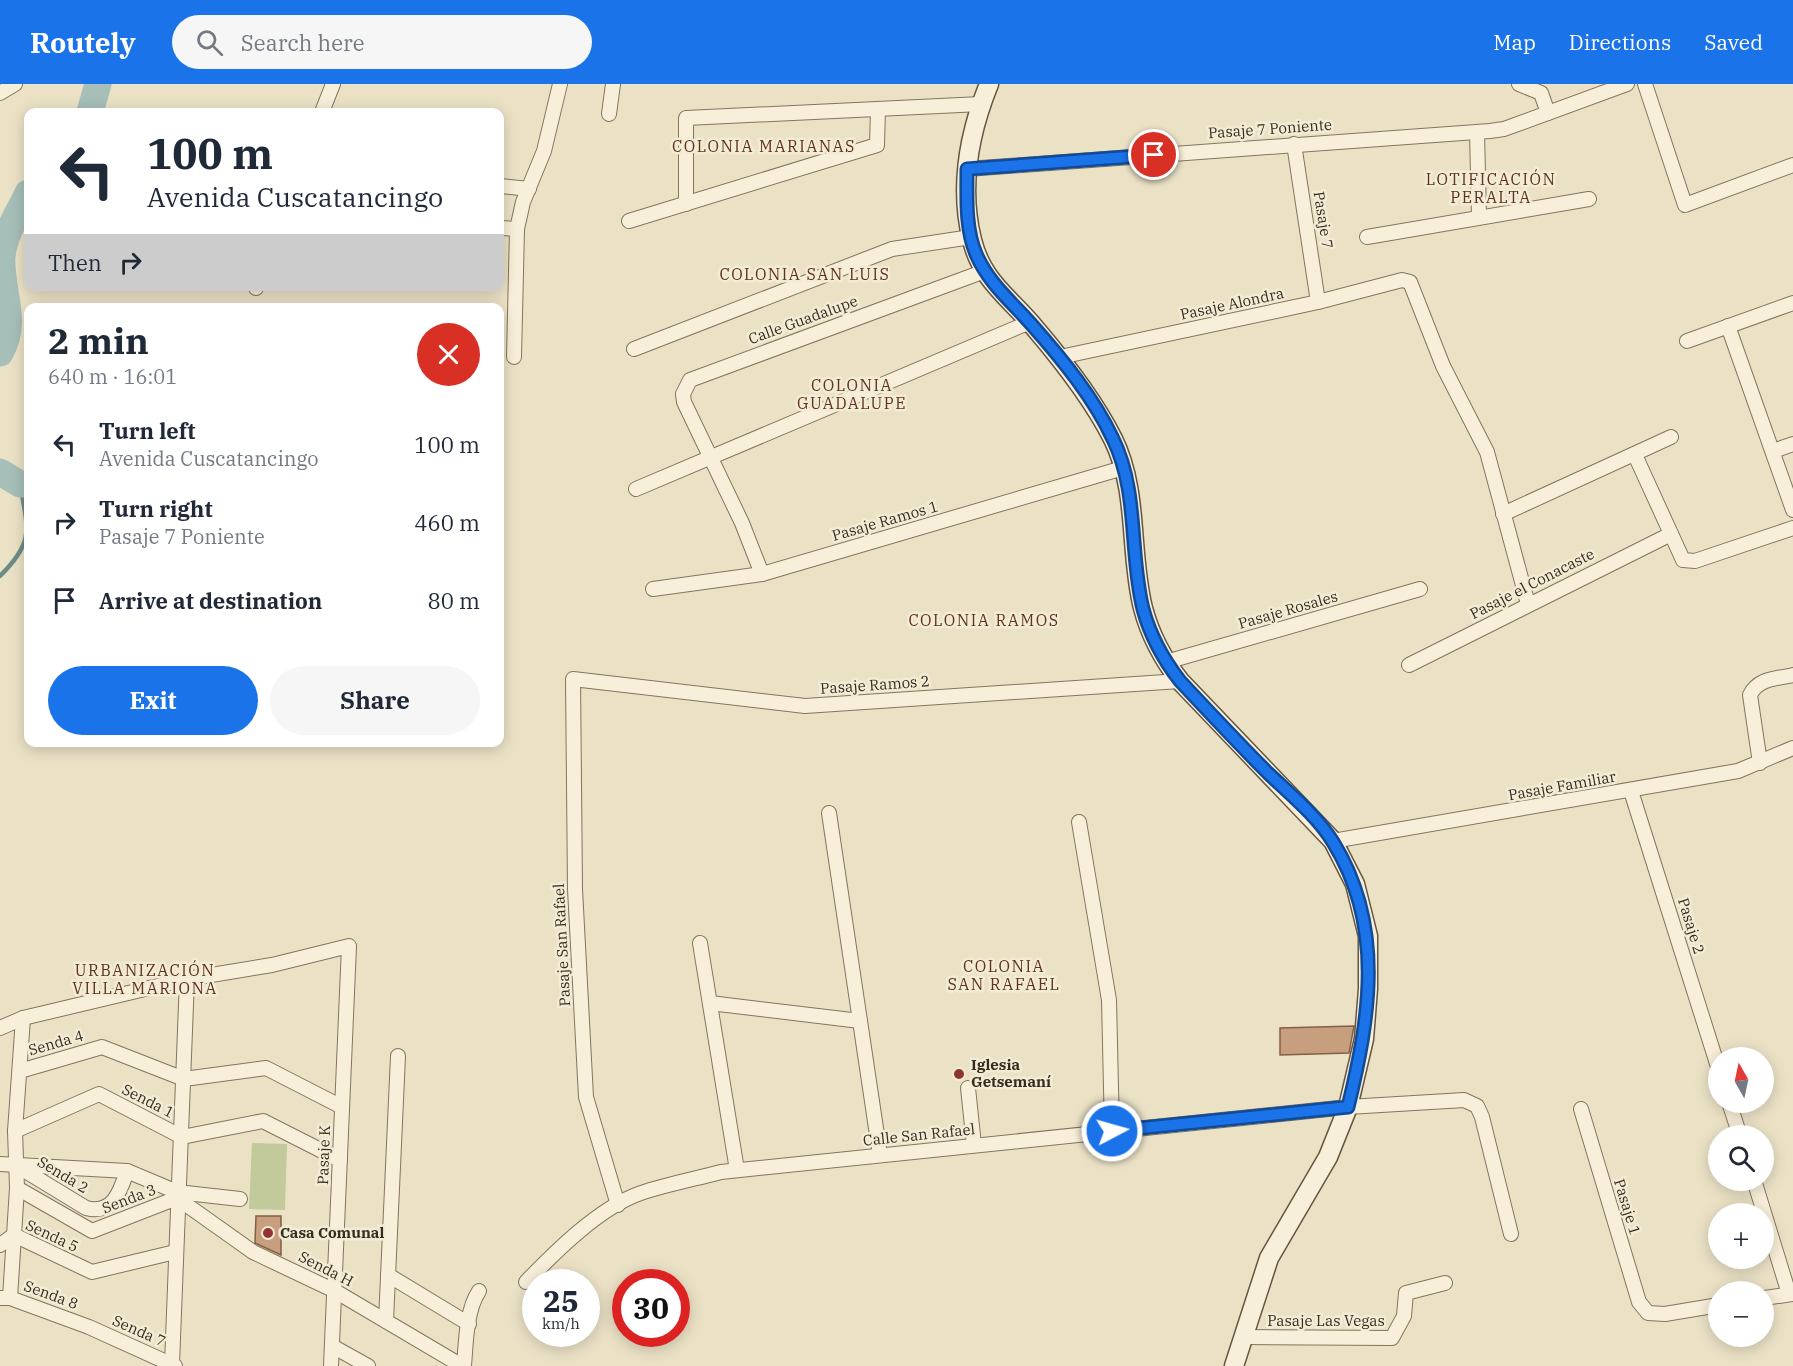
<!DOCTYPE html>
<html lang="en">
<head>
<meta charset="utf-8">
<style>
	body { margin:0; font-family:"IBM Plex Serif",serif; background:#f6f6f7; color:#1f2937; height:100vh; display:flex; flex-direction:column; font-size:22px; white-space:nowrap }
	* { box-sizing:border-box; margin:0 }
	p { font-size:20px; color:#747a83 }
	.icon { flex:none; width:33px; height:33px; fill:none; stroke:currentColor; stroke-width:2; stroke-linecap:round; stroke-linejoin:round }
	.map { position:relative; flex:1; overflow:hidden }
	.details { position:absolute; left:24px; top:219px; width:480px; height:444px; display:flex; flex-direction:column; background:#fff; border-radius:12px; box-shadow:0 3px 15px #0003 }
	.details>* { flex:none }
	.guide { position:absolute; left:24px; top:24px; width:480px; height:183px; border-radius:12px; box-shadow:0 3px 15px #0003; background:#fff; color:#1f2937; overflow:hidden }
	.needle { width:39px; rotate:351deg }
	.fabs { position:absolute; left:1708px; top:963px; display:grid; gap:12px }
	.fabs a { display:grid; place-items:center; width:66px; height:66px; border-radius:50%; background:#fff; box-shadow:0 3px 15px #0003; font-size:30px }
	.speed { position:absolute; left:522px; top:1185px; display:flex; gap:12px; font-size:30px; font-weight:700; text-align:center }
	.speed>* { display:grid; place-content:center; width:78px; height:78px; border-radius:50%; background:#fff; box-shadow:0 3px 15px #0003; line-height:1 }
	.speed small { font-size:15px; font-weight:400 }
	.speed .limit { border:9px solid #d22; background:#fff; color:#111 }
	.pin { position:absolute; display:grid; place-items:center; width:51px; height:51px; color:#fff; margin:-26px; border:3px solid #fff; border-radius:50%; box-shadow:0 2px 6px #0007 }
	.me { position:absolute; width:66px; margin:-33px; rotate:84deg; stroke-linejoin:round; filter:drop-shadow(0 0 4px #0008) }
	.turn { display:flex; align-items:center; gap:21px; height:126px; padding:0 24px; font-size:27px }
	.turn .icon { width:78px; height:78px; stroke-width:2.5 }
	.turn b { display:block; font-size:42px; line-height:51px }
	.then { display:flex; align-items:center; height:57px; padding:0 24px; background:#0003; gap:12px; font-size:22px }
	.round { display:grid; place-items:center; flex:none; width:63px; height:63px; border-radius:32px; background:#f6f6f7 }
	.head { display:flex; align-items:center; justify-content:space-between; height:102px; padding:0 24px }
	h1 { font-size:36px; font-weight:700; line-height:45px }
	.action { display:flex; gap:12px; margin-top:auto; padding:12px 24px }
	.action a { flex:1; height:69px; border-radius:36px; background:#1a73e8; color:#fff; font-size:24px; font-weight:700; line-height:69px; text-align:center }
	.action a+a { background:#f6f6f7; color:#1f2937 }
	ul { padding:0; list-style:none }
	li { display:flex; align-items:center; gap:18px; height:78px; padding:0 24px }
	li div { flex:1 }
	li b { display:block; font-size:22px }
	li em { font-style:normal }
	header { display:flex; align-items:center; gap:36px; box-sizing:border-box; height:84px; padding:0 30px; background:#1a73e8; color:#fff }
	header strong { font-size:28px }
	nav { display:flex; gap:33px; margin-inline-start:auto; font-size:21px }
	.search { width:420px; height:54px; background:#f6f6f7; display:flex; align-items:center; gap:15px; box-sizing:border-box; padding:0 21px; border-radius:33px; color:#747a83; font-size:22px }
	.map>svg:first-child { display:block }
	.green { fill:#c2c99b }
	.lines { fill:none; stroke-linecap:round; stroke-linejoin:round }
	.stream { stroke:#6f8d87; stroke-width:4.5 }
	.river { stroke:#a7bfb9; stroke-width:27 }
	.building { fill:#c79f7f; stroke:#835f45; stroke-width:1.5 }
	.street-casing { stroke:#86745d; stroke-width:16 }
	.secondary-casing { stroke:#675540; stroke-width:21 }
	.street { stroke:#f7efd9; stroke-width:14 }
	.secondary { stroke:#f7efd9; stroke-width:18 }
	.route-casing { stroke:#114b97; stroke-width:15 }
	.route { stroke:#1a73e8; stroke-width:10 }
	.poi-dot { fill:#903431; stroke:#f3ecd5; stroke-width:2 }
	.labels { text-anchor:middle; stroke-width:5; stroke-linejoin:round; paint-order:stroke }
	.street-label { font-size:15px; fill:#372c20; stroke:#f3ecd5 }
	.poi-label { font-size:15px; font-weight:bold; fill:#372c20; stroke:#f3ecd5; text-anchor:start }
	.neighbourhood-label { font-size:16px; letter-spacing:1.5px; fill:#613122; stroke:#f3ecd5 }
</style>
</head>
<body>
<header>
<strong>Routely</strong>
<div class="search"><svg class="icon" aria-label="search" viewBox="0 0 24 24"><circle cx="10" cy="10" r="6"/><path d="M15 15l6 6"/></svg>Search here</div>
<nav><a>Map</a><a>Directions</a><a>Saved</a></nav>
</header>
<div class="map">
<svg width="1793" height="1282" viewBox="0 0 1793 1282">
	<rect width="100%" height="100%" fill="#ebe2c6"/>
	<polygon class="green" points="252,1059 287,1060 285,1126 249,1125"/>
	<g class="lines">
		<path class="stream" d="M0 492C35 457 28 446 20 400"/>
		<g class="river">
			<polyline points="90,28 98,0"/>
			<path d="M0 269C19 237 0 207 2 173 4 150 18 130 28 109"/>
			<polyline points="0,388 20,400 28,400"/>
		</g>
	</g>
	<g class="building">
		<polygon points="1354,942 1349,969 1280,971 1280,944"/>
		<polygon points="256,1132 281,1132 281,1171 255,1159"/>
	</g>
	<g class="lines">
		<defs>
			<g id="street">
				<polyline points="1519,0 1541,9 1548,29"/>
				<polyline points="1645,0 1685,121 1793,81"/>
				<polyline points="0,9 15,0"/>
				<polyline points="322,28 333,0"/>
				<polyline points="609,30 613,0"/>
				<polyline points="1477,48 1479,133"/>
				<polyline points="1294,60 1318,218"/>
				<polyline points="967,85 1490,47 1504,45 1627,0"/>
				<polyline points="500,102 529,105"/>
				<polyline points="686,120 686,34 981,20"/>
				<polyline points="629,137 877,61 878,25"/>
				<polyline points="500,144 517,145"/>
				<polyline points="1367,153 1589,115"/>
				<polyline points="256,204 256,202"/>
				<polyline points="1728,242 1793,426"/>
				<polyline points="1687,257 1793,219"/>
				<polyline points="634,265 892,165 971,153"/>
				<polyline points="514,273 517,145 523,118 544,67 560,0"/>
				<polyline points="1060,273 1318,218 1402,196 1410,198 1443,282 1487,368 1528,520"/>
				<polyline points="1773,367 1793,360"/>
				<polyline points="1635,371 1683,476 1695,477 1793,444"/>
				<polyline points="636,405 1030,238"/>
				<polyline points="1503,430 1671,353"/>
				<polyline points="762,490 742,439 684,318 683,310 690,296 985,187"/>
				<polyline points="653,505 762,490 1123,384"/>
				<polyline points="1166,578 1420,505"/>
				<polyline points="1409,581 1671,450"/>
				<path d="M1760 679 1750 611C1758 594 1776 595 1793 591"/>
				<polyline points="1631,707 1719,986"/>
				<polyline points="829,729 880,1071"/>
				<polyline points="1079,738 1109,916 1112,1047"/>
				<polyline points="1333,757 1738,687 1793,664"/>
				<polyline points="700,859 737,1086"/>
				<polyline points="710,919 860,937"/>
				<polyline points="0,944 23,934 187,895 272,881 349,862 331,1282"/>
				<polyline points="20,987 102,963 184,995 266,984 342,1023"/>
				<polyline points="968,1004 974,1061"/>
				<polyline points="1729,1018 1740,1052"/>
				<polyline points="1581,1025 1639,1218 1648,1229 1665,1230 1719,1221"/>
				<polyline points="15,1047 99,1010 182,1053 263,1037 340,1076"/>
				<polyline points="0,1080 127,1087 177,1108 240,1115"/>
				<path d="M17 1082 86 1124C113 1131 120 1108 127 1087"/>
				<polyline points="1754,1096 1789,1210"/>
				<polyline points="17,1104 92,1147 177,1114 253,1168 335,1207 462,1282"/>
				<polyline points="618,1121 586,1013 575,805 573,595 805,622 1180,597"/>
				<polyline points="0,1161 14,1151 92,1188 175,1168"/>
				<polyline points="388,1191 469,1240"/>
				<path d="M526 1198C556 1167 600 1123 641 1109 667 1100 695 1095 721 1088L1348 1023 1464 1016 1477 1022 1482 1033 1511 1150"/>
				<polyline points="0,1214 10,1214 89,1243 175,1282"/>
				<polyline points="10,1214 17,1104 15,1047 23,934"/>
				<polyline points="1764,1214 1793,1210"/>
				<polyline points="386,1237 398,972"/>
				<polyline points="1244,1253 1392,1254 1404,1232 1406,1209 1445,1199"/>
				<polyline points="332,1262 368,1282"/>
				<polyline points="172,1280 187,895"/>
				<path d="M464 1282C466 1258 466 1227 479 1207"/>
			</g>
			<path id="secondary" d="M989 0C969 49 959 103 972 156 982 197 1009 213 1034 243 1063 277 1093 315 1113 355 1139 407 1129 469 1143 524 1150 551 1163 575 1180 597L1333 757 1355 800 1368 852V905L1364 955 1348 1023 1328 1073 1269 1174 1234 1282"/>
		</defs>
		<use href="#street" class="street-casing"/>
		<use href="#secondary" class="secondary-casing"/>
		<use href="#street" class="street"/>
		<use href="#secondary" class="secondary"/>
	</g>
	<g class="lines">
		<defs>
			<path id="route" d="M1112 1047 1348 1023C1370 933 1385 842 1333 758 1317 732 1290 710 1268 689 1238 659 1209 628 1180 597 1163 575 1150 551 1143 525 1129 469 1139 408 1113 355 1094 314 1062 275 1032 241 1012 218 989 200 976 170 965 144 967 113 967 85L1154 71"/>
		</defs>
		<use href="#route" class="route-casing"/>
		<use href="#route" class="route"/>
	</g>
	<g class="poi-dot">
		<circle cx="959" cy="990" r="6"/>
		<circle cx="268" cy="1149" r="6"/>
	</g>
	<g class="labels">
		<g class="street-label">
			<text transform="translate(1270 45) rotate(-4)" y="5">Pasaje 7 Poniente</text>
			<text transform="translate(1323 136) rotate(81)" y="5">Pasaje 7</text>
			<text transform="translate(1232 220) rotate(-12)" y="5">Pasaje Alondra</text>
			<text transform="translate(803 236) rotate(-20)" y="5">Calle Guadalupe</text>
			<text transform="translate(885 437) rotate(-16)" y="5">Pasaje Ramos 1</text>
			<text transform="translate(1532 500) rotate(-27)" y="5">Pasaje el Conacaste</text>
			<text transform="translate(1288 526) rotate(-16)" y="5">Pasaje Rosales</text>
			<text transform="translate(875 601) rotate(-4)" y="5">Pasaje Ramos 2</text>
			<text transform="translate(1562 702) rotate(-10)" y="5">Pasaje Familiar</text>
			<text transform="translate(1691 842) rotate(73)" y="5">Pasaje 2</text>
			<text transform="translate(562 861) rotate(-93)" y="5">Pasaje San Rafael</text>
			<text transform="translate(56 959) rotate(-16)" y="5">Senda 4</text>
			<text transform="translate(148 1017) rotate(27)" y="5">Senda 1</text>
			<text transform="translate(919 1051) rotate(-6)" y="5">Calle San Rafael</text>
			<text transform="translate(324 1071) rotate(-88)" y="5">Pasaje K</text>
			<text transform="translate(63 1091) rotate(31)" y="5">Senda 2</text>
			<text transform="translate(129 1115) rotate(-21)" y="5">Senda 3</text>
			<text transform="translate(1627 1123) rotate(73)" y="5">Pasaje 1</text>
			<text transform="translate(52 1152) rotate(25)" y="5">Senda 5</text>
			<text transform="translate(326 1185) rotate(27)" y="5">Senda H</text>
			<text transform="translate(51 1211) rotate(20)" y="5">Senda 8</text>
			<text x="1326" y="1242">Pasaje Las Vegas</text>
			<text transform="translate(139 1247) rotate(24)" y="5">Senda 7</text>
		</g>
		<g class="poi-label">
			<text x="971" y="986">Iglesia<tspan x="971" dy="17">Getsemaní</tspan></text>
			<text x="280" y="1154">Casa Comunal</text>
		</g>
		<g class="neighbourhood-label">
			<text x="764" y="68">COLONIA MARIANAS</text>
			<text x="1491" y="101">LOTIFICACIÓN<tspan x="1491" dy="18">PERALTA</tspan></text>
			<text x="805" y="196">COLONIA SAN LUIS</text>
			<text x="852" y="307">COLONIA<tspan x="852" dy="18">GUADALUPE</tspan></text>
			<text x="984" y="542">COLONIA RAMOS</text>
			<text x="1004" y="888">COLONIA<tspan x="1004" dy="18">SAN RAFAEL</tspan></text>
			<text x="145" y="892">URBANIZACIÓN<tspan x="145" dy="18">VILLA MARIONA</tspan></text>
		</g>
	</g>
</svg>
<div class="fabs">
<a><svg class="needle" viewBox="-14 -14 28 28"><path d="M0-13l5 13h-10z" fill="#e53935"/><path d="M0 13l5-13h-10z" fill="#747a83"/></svg></a>
<a><svg class="icon" aria-label="search" viewBox="0 0 24 24"><circle cx="10" cy="10" r="6"/><path d="M15 15l6 6"/></svg></a>
<a>+</a>
<a>−</a>
</div>
<div class="speed"><div>25<small>km/h</small></div><div class="limit">30</div></div>
<div class="pin" style="left:1154px;top:71px;background:#d93025"><svg class="icon" aria-label="arrive" viewBox="0 0 24 24"><path d="M6 21V4h12l-3 4 3 4H6"/></svg></div>
<svg class="me" style="left:1112px;top:1047px" viewBox="-20 -20 40 40"><circle r="17" fill="#1a73e8" stroke="#fff" stroke-width="3"/><path d="M0-11L8 9 0 5-8 9z" fill="#fff"/></svg>
<div class="guide">
<div class="turn"><svg class="icon" aria-label="left" viewBox="0 0 24 24"><path d="M17 20v-9H6M10 6l-5 5 5 5"/></svg><div><b>100 m</b>Avenida Cuscatancingo</div></div>
<div class="then">Then<svg class="icon" aria-label="right" viewBox="0 0 24 24"><path d="M7 20v-9h11M14 6l5 5-5 5"/></svg></div>
</div>
<section class="details">
<div class="head"><div><h1>2 min</h1><p>640 m · 16:01</p></div><a class="round" style="background:#d93025;color:#fff"><svg class="icon" aria-label="close" viewBox="0 0 24 24"><path d="M6 6l12 12M18 6L6 18"/></svg></a></div>
<ul>
<li><svg class="icon" aria-label="left" viewBox="0 0 24 24"><path d="M17 20v-9H6M10 6l-5 5 5 5"/></svg><div><b>Turn left</b><p>Avenida Cuscatancingo</p></div><em>100 m</em></li>
<li><svg class="icon" aria-label="right" viewBox="0 0 24 24"><path d="M7 20v-9h11M14 6l5 5-5 5"/></svg><div><b>Turn right</b><p>Pasaje 7 Poniente</p></div><em>460 m</em></li>
<li><svg class="icon" aria-label="arrive" viewBox="0 0 24 24"><path d="M6 21V4h12l-3 4 3 4H6"/></svg><div><b>Arrive at destination</b></div><em>80 m</em></li>
</ul>
<div class="action"><a>Exit</a><a>Share</a></div>
</section>
</div>
</body>
</html>
